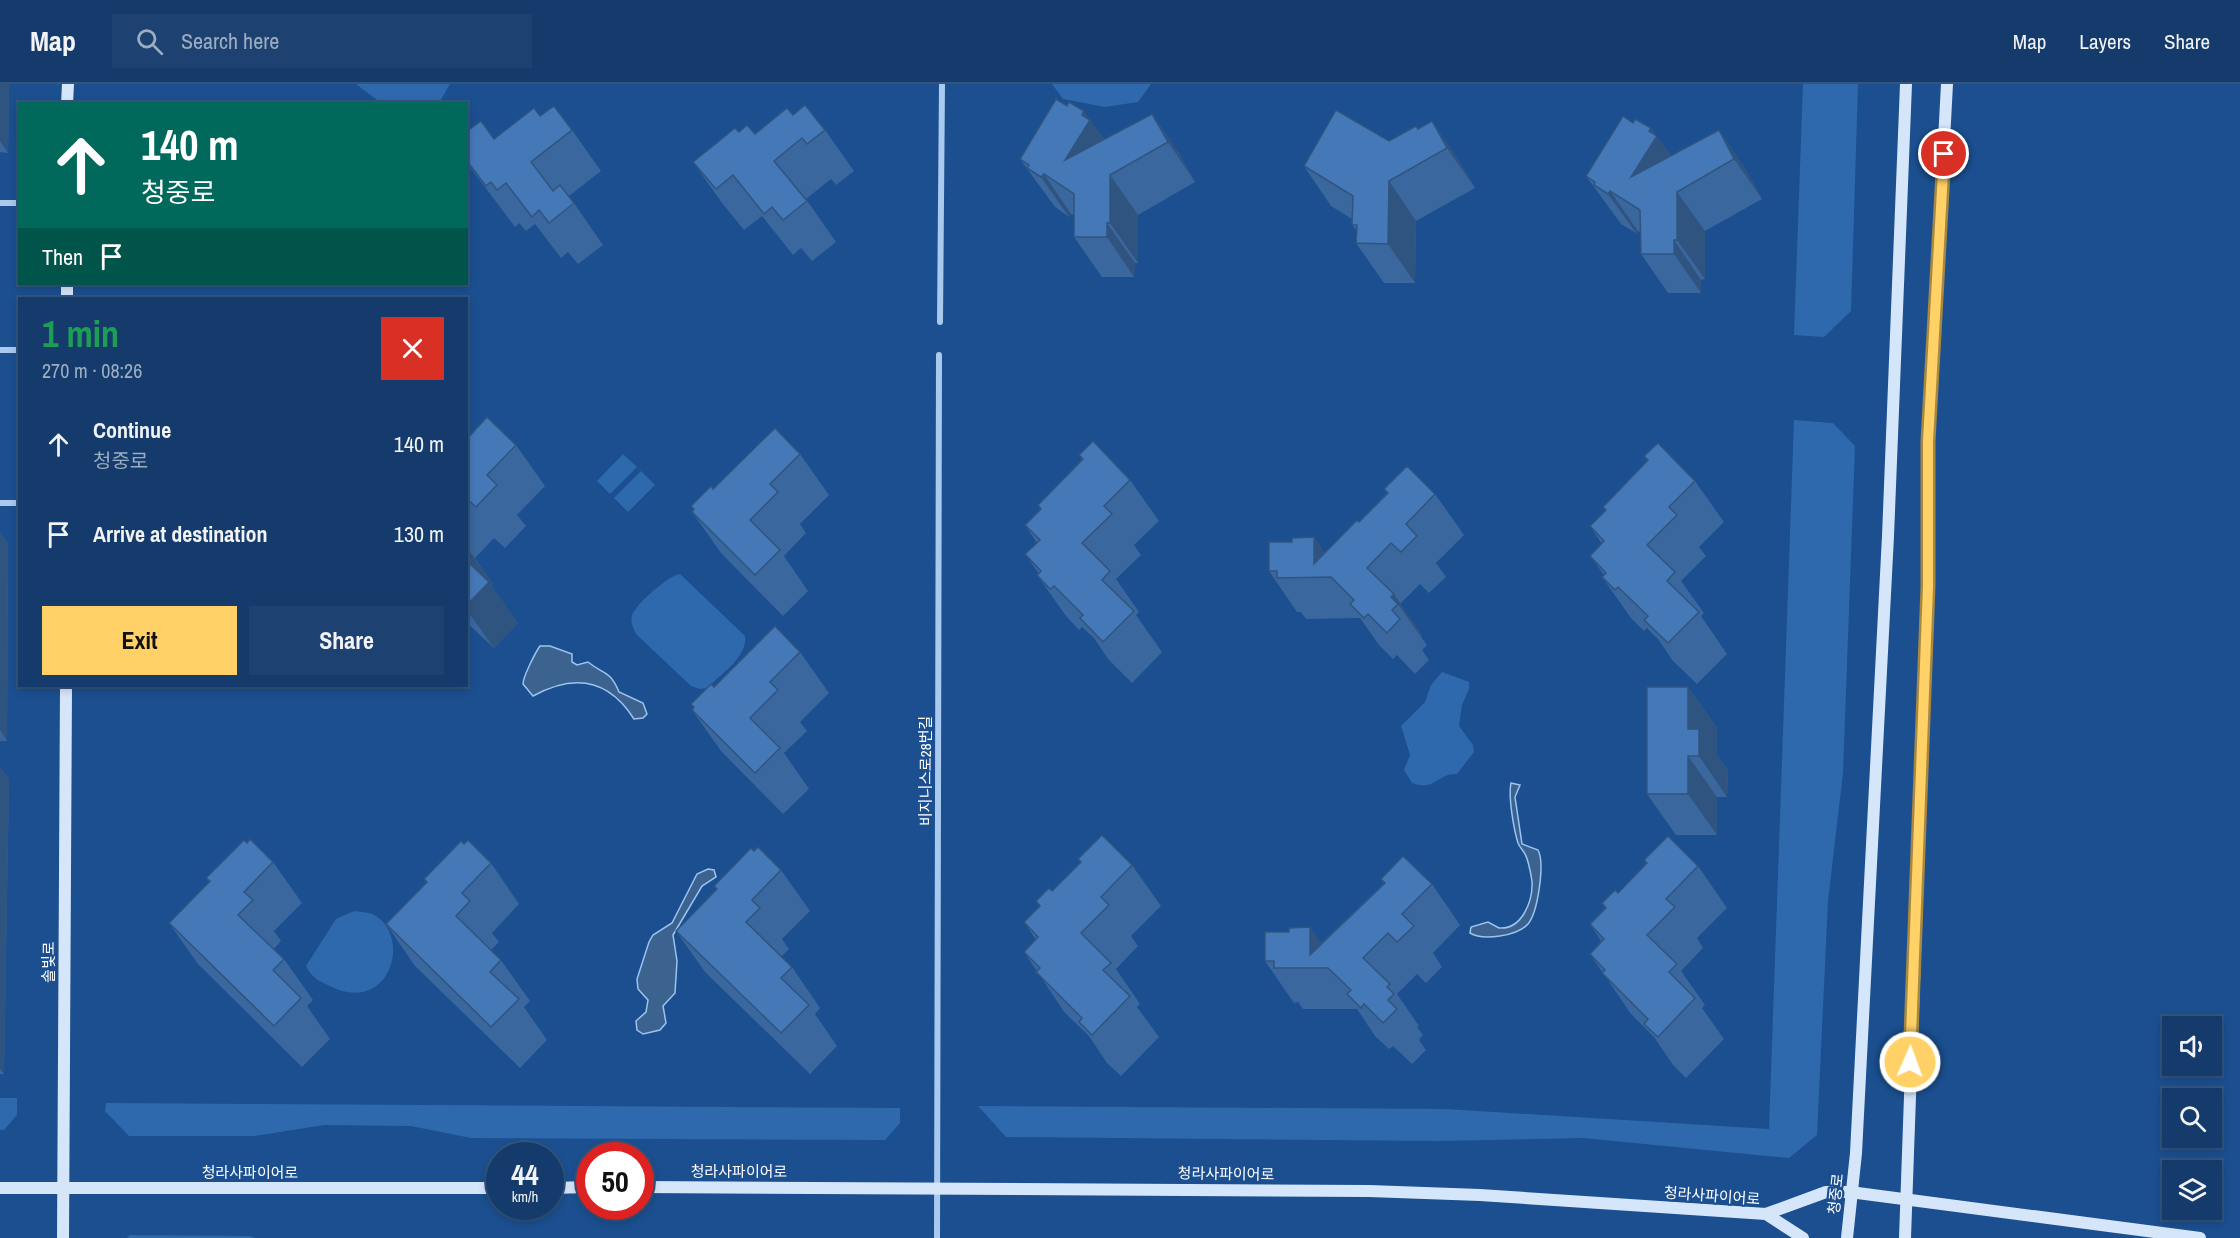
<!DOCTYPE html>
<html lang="en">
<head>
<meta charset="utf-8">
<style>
	body { margin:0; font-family:"Archivo Narrow","Noto Sans KR",sans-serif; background:#1d4271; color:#f1f3f6; height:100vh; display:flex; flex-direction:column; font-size:22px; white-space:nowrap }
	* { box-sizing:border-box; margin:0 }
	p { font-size:20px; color:#9dadc1 }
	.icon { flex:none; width:33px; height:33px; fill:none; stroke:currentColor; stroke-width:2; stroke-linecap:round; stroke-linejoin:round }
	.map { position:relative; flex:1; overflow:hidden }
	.side { position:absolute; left:18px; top:213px; width:450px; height:390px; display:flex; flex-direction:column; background:#143b6b; border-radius:0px; box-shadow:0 3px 9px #0003,0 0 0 2px #33557e }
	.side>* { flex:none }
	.top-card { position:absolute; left:18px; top:18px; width:450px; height:183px; border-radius:0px; box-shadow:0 3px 9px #0003,0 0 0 2px #33557e; background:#00695c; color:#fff; overflow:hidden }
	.controls { position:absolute; left:2162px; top:932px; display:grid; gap:12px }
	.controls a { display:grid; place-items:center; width:60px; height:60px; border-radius:0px; background:#143b6b; box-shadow:0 3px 9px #0003,0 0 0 2px #33557e; font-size:30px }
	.speed { position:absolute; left:486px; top:1058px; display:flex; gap:12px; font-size:30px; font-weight:700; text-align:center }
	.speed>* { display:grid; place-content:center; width:78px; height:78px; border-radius:50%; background:#143b6b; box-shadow:0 3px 9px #0003,0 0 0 2px #33557e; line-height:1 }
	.speed small { font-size:15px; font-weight:400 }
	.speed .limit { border:9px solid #d22; background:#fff; color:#111 }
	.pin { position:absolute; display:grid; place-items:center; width:51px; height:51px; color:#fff; margin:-26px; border:3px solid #fff; border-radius:50%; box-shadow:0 2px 6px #0007 }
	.me { position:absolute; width:66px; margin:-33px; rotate:2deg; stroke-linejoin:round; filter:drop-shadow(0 0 4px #0008) }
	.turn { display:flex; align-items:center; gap:21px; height:126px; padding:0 24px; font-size:27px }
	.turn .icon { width:78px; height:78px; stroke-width:2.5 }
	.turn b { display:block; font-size:42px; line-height:51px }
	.then { display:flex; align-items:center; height:57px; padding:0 24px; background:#0003; gap:12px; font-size:22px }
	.round { display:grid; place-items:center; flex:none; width:63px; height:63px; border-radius:0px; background:#1d4271 }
	.headline { display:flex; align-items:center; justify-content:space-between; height:102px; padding:0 24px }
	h1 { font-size:36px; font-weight:800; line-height:45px; color:#1e9e55 }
	.button { display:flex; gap:12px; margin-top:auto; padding:12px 24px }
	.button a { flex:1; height:69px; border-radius:0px; background:#ffd166; color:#111; font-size:24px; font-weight:800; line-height:69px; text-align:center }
	.button a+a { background:#1d4271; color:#f1f3f6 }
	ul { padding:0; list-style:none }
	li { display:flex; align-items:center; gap:18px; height:90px; padding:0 24px }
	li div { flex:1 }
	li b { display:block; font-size:22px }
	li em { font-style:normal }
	header { display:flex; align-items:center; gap:36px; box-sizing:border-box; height:84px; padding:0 30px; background:#143b6b; border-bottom:2px solid #33557e }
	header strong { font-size:28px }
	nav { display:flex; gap:33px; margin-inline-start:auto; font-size:21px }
	.search { width:420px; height:54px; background:#1d4271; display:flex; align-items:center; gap:15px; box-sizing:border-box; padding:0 21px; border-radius:0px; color:#9dadc1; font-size:22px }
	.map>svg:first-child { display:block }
	.green { fill:#2e69ad }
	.water { fill:#3c6290; stroke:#9cc4f0; stroke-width:1.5 }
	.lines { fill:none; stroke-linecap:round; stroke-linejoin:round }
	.street { stroke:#a9c9ee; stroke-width:6 }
	.secondary { stroke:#d6e6fa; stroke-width:12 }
	.wall { fill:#3a679d }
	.shaded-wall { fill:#305480 }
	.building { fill:#4478b7; stroke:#305480; stroke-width:1.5 }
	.route-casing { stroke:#a68842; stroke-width:15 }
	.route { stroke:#ffd166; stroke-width:10 }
	.labels { text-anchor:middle; stroke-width:4.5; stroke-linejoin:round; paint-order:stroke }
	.street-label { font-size:15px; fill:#fff; stroke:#1b4f8f }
</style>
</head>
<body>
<header>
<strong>Map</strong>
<div class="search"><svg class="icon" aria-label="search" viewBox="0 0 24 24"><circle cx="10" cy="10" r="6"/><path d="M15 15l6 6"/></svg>Search here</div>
<nav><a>Map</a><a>Layers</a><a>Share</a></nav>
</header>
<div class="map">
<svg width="2240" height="1154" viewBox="0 0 2240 1154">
	<rect width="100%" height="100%" fill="#1b4f8f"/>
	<g class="green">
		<polygon points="356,0 450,0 439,19 381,19"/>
		<polygon points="1052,0 1151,0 1138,18 1105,23 1063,15"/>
		<polygon points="1803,0 1858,0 1851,227 1824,253 1794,251"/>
		<polygon points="1794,336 1833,339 1855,362 1843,689 1828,817 1817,1051 1789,1074 1583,1054 1440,1057 1006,1053 978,1022 1446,1025 1769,1045"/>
		<polygon points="623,370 637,383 610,410 597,397"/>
		<polygon points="641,387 655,401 628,428 614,414"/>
		<path d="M680 490 745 552C748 573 720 591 707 604L700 605 691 602 636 550C633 543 630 538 632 531 637 519 668 492 680 490Z"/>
		<path d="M1442 588 1469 598V605L1462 621 1459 642 1473 661 1474 668 1457 690C1437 689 1435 708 1412 699L1404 686 1410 671 1401 642 1425 618 1431 601Z"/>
		<path d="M354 827C359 828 367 828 372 830 412 848 393 929 334 904 321 898 312 895 306 882L336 835Z"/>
		<polygon points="0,1014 17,1014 17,1031 4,1046 0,1046"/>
		<polygon points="106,1019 900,1024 900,1039 885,1056 471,1054 411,1042 324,1041 255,1052 129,1052 105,1027"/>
		<polygon points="130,1151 250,1152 257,1154 127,1154"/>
	</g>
	<g class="water">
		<path d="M540 562H550L572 570V578L577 581 588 578C604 591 610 586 619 608L643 619 647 630 643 634 634 635C608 594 573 590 533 612L523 600C523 593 535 569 540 562Z"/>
		<path d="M1511 699 1520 701 1515 713 1522 760 1538 766C1545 779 1538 828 1528 840 1517 852 1483 857 1470 849L1471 843 1488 838 1499 844C1522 846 1533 817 1532 797 1531 791 1528 775 1525 770 1523 766 1520 764 1518 759 1514 746 1508 713 1511 699Z"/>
		<polygon points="708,785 714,786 716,793 702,802 673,851 677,877 675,909 663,922 666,939 660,946 643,950 637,946 636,937 646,928 648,916 638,905 637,895 649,858 653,851 672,839 697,790"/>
	</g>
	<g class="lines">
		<g class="street">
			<polyline points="0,119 20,119"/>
			<polyline points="940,238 942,0"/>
			<polyline points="0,266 20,266"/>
			<polyline points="0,419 20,419"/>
			<polyline points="937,1154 939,271"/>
		</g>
		<g class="secondary">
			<polyline points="67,20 68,0"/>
			<polyline points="67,200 67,214"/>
			<polyline points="640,1103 1369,1107 1480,1111 1766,1130 1803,1154"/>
			<polyline points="0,1104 500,1104"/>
			<polyline points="550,1104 590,1103"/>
			<polyline points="1766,1130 1826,1108 1850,1108 2200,1154"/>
			<polyline points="63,1154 66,602"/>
			<polyline points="1847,1154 1856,1069 1888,452 1906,0"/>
			<polyline points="1905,1154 1928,502 1928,357 1947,0"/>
		</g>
	</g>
	<g class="wall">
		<polygon points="0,0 9,0 8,69 0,68"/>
		<polygon points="1152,30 1179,69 1195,98 1138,131 1138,179 1135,179 1134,193 1102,193 1074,153 1074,131 1071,130 1069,133 1055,123 1020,75 1089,35 1104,55"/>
		<polygon points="793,31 825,46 854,87 836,101 831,95 806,115 836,158 812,177 801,164 793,171 762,132 744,146 722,119 693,78 739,48 755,50"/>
		<polygon points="1432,37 1459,77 1475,104 1416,137 1415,199 1384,199 1356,159 1357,147 1352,141 1352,135 1331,122 1304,82 1389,57 1418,45"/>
		<polygon points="1633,39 1651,44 1671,72 1719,46 1746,86 1762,115 1705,147 1705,195 1701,196 1701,209 1668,209 1641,170 1640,148 1638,147 1636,149 1621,140 1586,92"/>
		<polygon points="572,46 601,87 569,112 603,161 578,180 568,168 561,174 535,140 526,147 519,139 515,143 466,78 466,48 494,55"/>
		<polygon points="466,356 516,361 545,402 517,431 526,442 505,464 494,454 475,474 493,500 491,501 518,539 494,564 466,538"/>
		<polygon points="800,370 829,411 800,440 806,449 784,472 808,507 783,532 721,469 692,428 694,426 691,422 713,405"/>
		<polygon points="1079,371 1130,396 1159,437 1134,461 1141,471 1116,495 1139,528 1136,531 1162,568 1132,599 1108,575 1094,554 1082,543 1079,546 1066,532 1037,491 1039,490 1025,470 1037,459 1025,441 1040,425 1038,421 1082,375"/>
		<polygon points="1644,372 1695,397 1724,438 1699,463 1706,472 1681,497 1704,529 1701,532 1727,570 1697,600 1673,577 1658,555 1647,544 1644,547 1631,534 1602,493 1604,491 1590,472 1602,460 1590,442 1605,427 1603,423 1647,377"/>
		<polygon points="1384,405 1435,410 1464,451 1436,479 1446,493 1429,509 1420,500 1400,520 1422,551 1421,553 1427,561 1422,566 1429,576 1415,590 1397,571 1393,575 1379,561 1360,534 1306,535 1301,528 1297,528 1269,487 1292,458 1314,453 1324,469 1359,438 1387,409"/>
		<polygon points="0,448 8,460 7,657 0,657"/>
		<polygon points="800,568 829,609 800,638 807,647 784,669 809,705 783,730 721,667 692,626 694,624 691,620 714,603"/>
		<polygon points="1688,603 1717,644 1717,671 1728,686 1727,713 1717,713 1717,751 1676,751 1647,710"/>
		<polygon points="0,683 9,695 4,990 0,990"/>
		<polygon points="464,760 491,779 519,820 492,849 499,858 491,866 501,876 530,917 524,923 547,956 520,984 415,882 386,840 426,799 424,795"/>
		<polygon points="754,767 781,786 810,827 782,855 789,865 781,873 792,883 820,924 815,930 837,962 810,990 705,888 676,847 717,806 714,802"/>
		<polygon points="1078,775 1132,781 1161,822 1131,852 1138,862 1116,885 1140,920 1137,923 1159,953 1121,992 1107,979 1089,952 1065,929 1024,868 1036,856 1024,838 1040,823 1036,817 1052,807 1081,778"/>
		<polygon points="1644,776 1698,782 1727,824 1697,854 1703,864 1681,887 1705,921 1702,924 1724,955 1686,994 1673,981 1654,953 1631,930 1590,870 1601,857 1590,840 1605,824 1602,819 1618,809 1646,780"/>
		<polygon points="273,778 302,819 274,847 281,857 274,865 284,875 313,916 307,922 330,955 302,983 198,880 169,839 209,798 206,794"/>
		<polygon points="1381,795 1432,800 1460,841 1433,869 1442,883 1426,899 1417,890 1397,910 1419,942 1417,943 1423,951 1419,956 1426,966 1412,980 1393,962 1389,965 1375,952 1357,925 1303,925 1298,918 1294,919 1265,877 1321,859 1384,799"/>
	</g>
	<g class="shaded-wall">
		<polygon points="0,0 9,0 8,69 0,57"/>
		<polygon points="1084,27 1090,36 1118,75 1065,76"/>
		<polygon points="1152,30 1179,69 1195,98 1168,58"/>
		<polygon points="1432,37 1459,77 1475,104 1447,64"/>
		<polygon points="1651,44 1657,52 1685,92 1631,93"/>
		<polygon points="1719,46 1746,86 1762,115 1734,75"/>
		<polygon points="1044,90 1071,130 1069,133 1041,93"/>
		<polygon points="1110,91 1138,131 1138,179 1110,139"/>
		<polygon points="1389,97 1416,137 1415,199 1388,160"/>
		<polygon points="1610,107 1638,147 1636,149 1608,110"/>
		<polygon points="1677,108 1705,147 1705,195 1677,156"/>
		<polygon points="1107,139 1135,179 1134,193 1107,153"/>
		<polygon points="1674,156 1701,196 1701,209 1674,170"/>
		<polygon points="0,448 8,460 7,657 0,646"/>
		<polygon points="1314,453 1342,494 1331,493 1314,480"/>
		<polygon points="466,462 493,500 491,501 518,539 494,564 466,525"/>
		<polygon points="1394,510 1422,551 1421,553 1398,520 1391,513"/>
		<polygon points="1688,603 1717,644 1717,671 1728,686 1727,713 1699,672 1688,645"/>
		<polygon points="1688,672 1717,713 1717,751 1688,710"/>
		<polygon points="0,683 9,695 4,990 0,985"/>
		<polygon points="1310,843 1339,884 1328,884 1310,871"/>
	</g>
	<g class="building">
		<polygon points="1056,15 1067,22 1069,18 1084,27 1082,31 1090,36 1065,76 1152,30 1168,58 1110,91 1110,139 1107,139 1107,153 1074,153 1074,110 1044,90 1041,93 1027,84 1029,81 1020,75"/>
		<polygon points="805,21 825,46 807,60 802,54 774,77 807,117 783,136 772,123 764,130 733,91 716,105 693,78 735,44 739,48 747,41 755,50 787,24 793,31"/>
		<polygon points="554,22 572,46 531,78 553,107 560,101 574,119 549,139 539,126 532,133 506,99 497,106 491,98 486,102 466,76 466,48 481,37 494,55 534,24 540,32"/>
		<polygon points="1336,26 1389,57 1416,42 1418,45 1432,37 1447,64 1389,97 1388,160 1356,159 1357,141 1352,141 1353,112 1304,82"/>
		<polygon points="1623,32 1633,39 1635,35 1651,44 1649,47 1657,52 1631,93 1719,46 1734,75 1677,108 1677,156 1674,156 1674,170 1641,170 1640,126 1610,107 1608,110 1594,101 1595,98 1586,92"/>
		<polygon points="487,333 516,361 487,391 497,401 476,423 466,414 466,356"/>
		<polygon points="775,344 800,370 770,400 778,408 750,436 780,466 755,491 692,428 694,425 691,422 711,402 713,405"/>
		<polygon points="1093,357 1130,396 1104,422 1112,430 1082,459 1110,487 1102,496 1134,527 1103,558 1080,534 1083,531 1054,502 1050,505 1037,491 1041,487 1025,470 1040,456 1025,441 1041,425 1038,421 1083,375 1079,371"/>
		<polygon points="1658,359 1695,397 1669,423 1677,431 1647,461 1675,488 1667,497 1699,528 1668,559 1644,536 1648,532 1618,503 1615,506 1602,493 1606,489 1590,472 1604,457 1590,442 1606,426 1603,423 1648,376 1644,372"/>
		<polygon points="1407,382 1435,410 1406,440 1417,452 1401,468 1391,459 1367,484 1394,510 1391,513 1398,520 1392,526 1400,535 1387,549 1368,530 1364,534 1350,520 1354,516 1331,493 1277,494 1277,487 1269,487 1269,458 1292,458 1292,454 1314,453 1314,480 1357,436 1359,438 1388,409 1384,405"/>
		<polygon points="466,476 489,498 466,522"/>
		<polygon points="775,542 800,568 770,598 778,606 750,634 780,664 755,689 692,626 694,623 691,620 711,600 714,603"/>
		<polygon points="1647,603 1688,603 1688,645 1699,645 1699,672 1688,672 1688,710 1647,710"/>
		<polygon points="1102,751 1132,781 1101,813 1109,821 1081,849 1111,879 1103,886 1130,912 1092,951 1079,938 1082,934 1036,888 1040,884 1024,868 1038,853 1024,838 1040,822 1036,817 1049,804 1052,807 1081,778 1078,775"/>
		<polygon points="1668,752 1698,782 1666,815 1675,823 1647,851 1677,880 1669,888 1695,914 1658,953 1644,940 1648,935 1602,889 1605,886 1590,870 1604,855 1590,840 1606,824 1602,819 1615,806 1618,809 1647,779 1644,776"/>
		<polygon points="250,755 273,778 244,808 253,816 238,831 284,875 273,886 301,914 274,942 169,839 210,797 206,794 244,756 247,759"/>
		<polygon points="468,756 491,779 462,809 470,817 456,832 501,876 490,888 519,915 491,943 386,840 427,798 424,795 461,757 464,760"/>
		<polygon points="758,763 781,786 752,816 760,824 746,838 792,883 781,894 809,921 781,949 676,847 717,805 714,802 751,764 754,767"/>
		<polygon points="1403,772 1432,800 1402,830 1414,842 1397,858 1388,849 1363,874 1390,900 1387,903 1394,910 1388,916 1397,925 1383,939 1364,920 1361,924 1347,910 1351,906 1328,884 1274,884 1274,877 1265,877 1265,848 1289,848 1289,844 1310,843 1310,871 1385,799 1381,795"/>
	</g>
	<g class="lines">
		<defs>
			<polyline id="route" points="1910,978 1928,502 1928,357 1944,70"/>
		</defs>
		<use href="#route" class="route-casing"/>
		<use href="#route" class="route"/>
	</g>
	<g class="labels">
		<g class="street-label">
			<text transform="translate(926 687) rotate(-90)" y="5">비지니스로28번길</text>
			<text transform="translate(49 878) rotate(-90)" y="5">솔빛로</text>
			<text x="739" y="1093">청라사파이어로</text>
			<text x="250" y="1094">청라사파이어로</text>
			<text transform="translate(1226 1090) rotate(1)" y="5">청라사파이어로</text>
			<text transform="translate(1836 1110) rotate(-84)" y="5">청중로</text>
			<text transform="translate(1712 1112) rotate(4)" y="5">청라사파이어로</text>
		</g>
	</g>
</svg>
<div class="controls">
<a><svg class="icon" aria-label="sound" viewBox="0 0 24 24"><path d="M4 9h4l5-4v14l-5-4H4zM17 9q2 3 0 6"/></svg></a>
<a><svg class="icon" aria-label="search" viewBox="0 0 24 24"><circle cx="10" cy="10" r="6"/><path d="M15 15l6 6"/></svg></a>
<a><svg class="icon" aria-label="layers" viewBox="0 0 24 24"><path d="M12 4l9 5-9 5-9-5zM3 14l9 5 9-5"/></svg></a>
</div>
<div class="speed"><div>44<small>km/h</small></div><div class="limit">50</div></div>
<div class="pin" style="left:1944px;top:70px;background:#d93025"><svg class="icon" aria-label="arrive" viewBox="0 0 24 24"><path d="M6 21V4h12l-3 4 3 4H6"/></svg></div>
<svg class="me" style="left:1910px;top:978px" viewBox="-20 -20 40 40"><circle r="17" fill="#ffd166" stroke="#fff" stroke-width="3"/><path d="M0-11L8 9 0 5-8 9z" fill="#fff"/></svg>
<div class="top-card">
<div class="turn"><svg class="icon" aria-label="ahead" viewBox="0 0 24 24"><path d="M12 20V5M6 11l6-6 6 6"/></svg><div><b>140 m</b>청중로</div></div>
<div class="then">Then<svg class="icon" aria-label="arrive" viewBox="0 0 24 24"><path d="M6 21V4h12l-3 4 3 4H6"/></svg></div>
</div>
<section class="side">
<div class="headline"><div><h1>1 min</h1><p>270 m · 08:26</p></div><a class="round" style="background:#d93025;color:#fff"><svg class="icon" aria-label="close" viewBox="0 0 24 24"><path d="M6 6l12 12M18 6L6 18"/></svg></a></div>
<ul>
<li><svg class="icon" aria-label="ahead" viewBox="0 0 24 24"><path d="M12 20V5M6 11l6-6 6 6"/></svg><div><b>Continue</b><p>청중로</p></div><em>140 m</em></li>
<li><svg class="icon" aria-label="arrive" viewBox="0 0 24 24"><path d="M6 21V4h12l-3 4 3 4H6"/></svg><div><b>Arrive at destination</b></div><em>130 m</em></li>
</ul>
<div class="button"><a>Exit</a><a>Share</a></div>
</section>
</div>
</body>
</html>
